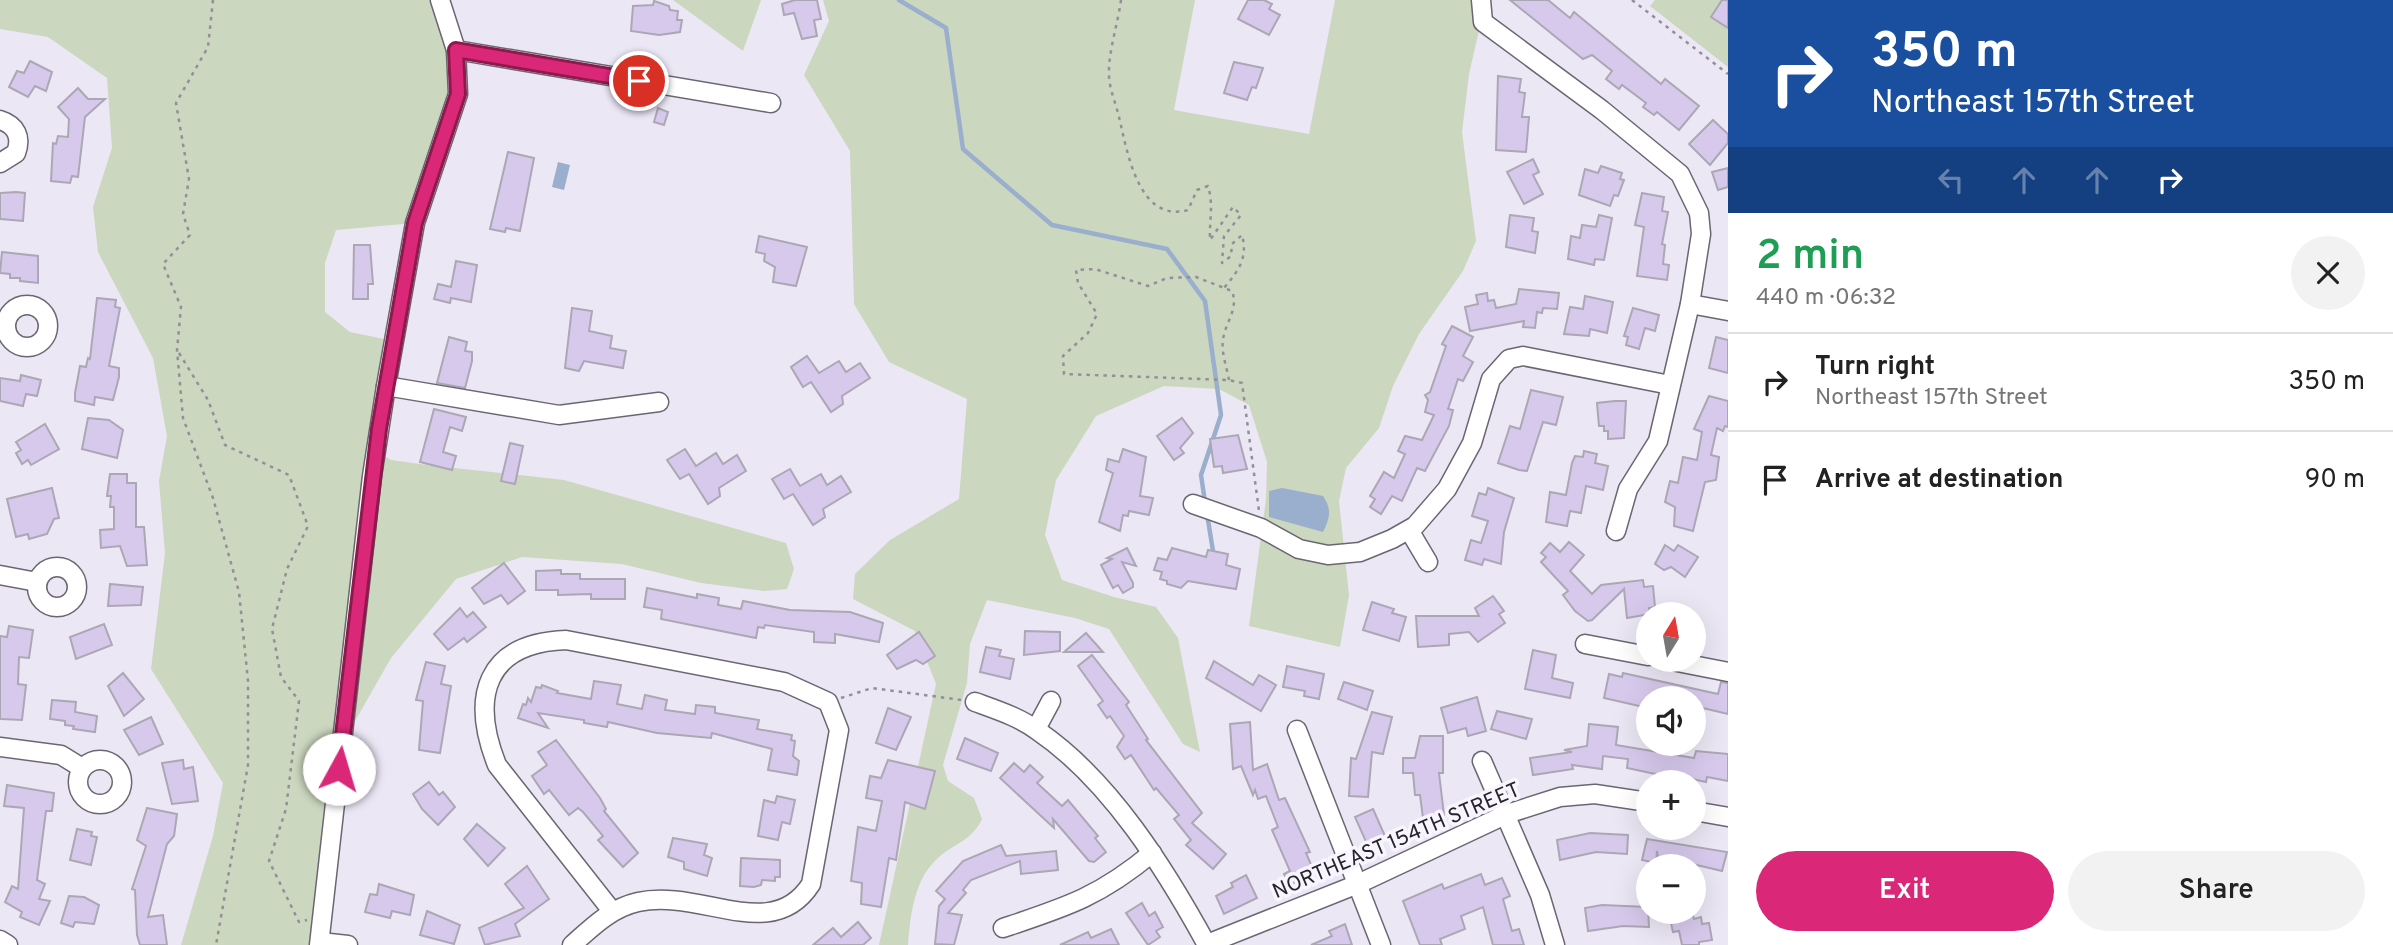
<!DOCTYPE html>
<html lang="en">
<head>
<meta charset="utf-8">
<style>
	body { margin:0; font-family:Overpass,sans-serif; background:#f2f2f2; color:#222; height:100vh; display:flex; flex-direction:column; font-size:26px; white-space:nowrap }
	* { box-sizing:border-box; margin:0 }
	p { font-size:23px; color:#767676 }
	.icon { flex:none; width:38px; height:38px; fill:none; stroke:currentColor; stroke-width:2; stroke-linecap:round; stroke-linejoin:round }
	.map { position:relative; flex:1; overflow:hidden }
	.sheet { display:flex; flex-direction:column; background:#fff; width:665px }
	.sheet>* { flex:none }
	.hud { background:#1a4fa0; color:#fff; overflow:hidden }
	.needle { width:46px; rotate:11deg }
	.tools { position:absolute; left:1636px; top:602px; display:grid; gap:14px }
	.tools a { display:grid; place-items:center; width:70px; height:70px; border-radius:50%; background:#fff; box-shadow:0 7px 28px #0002; font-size:35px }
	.pin { position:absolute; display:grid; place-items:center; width:60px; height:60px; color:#fff; margin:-30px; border:4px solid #fff; border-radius:50%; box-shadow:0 2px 7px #0007 }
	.me { position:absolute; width:77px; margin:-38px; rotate:6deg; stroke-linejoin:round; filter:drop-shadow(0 0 5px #0008) }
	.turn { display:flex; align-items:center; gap:24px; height:147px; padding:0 28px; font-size:32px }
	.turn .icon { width:91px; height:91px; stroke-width:2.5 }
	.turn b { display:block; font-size:49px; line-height:60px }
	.lanes { display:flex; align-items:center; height:66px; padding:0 28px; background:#0003; justify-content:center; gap:35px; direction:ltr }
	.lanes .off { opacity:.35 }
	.round { display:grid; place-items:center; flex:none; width:74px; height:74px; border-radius:37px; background:#f2f2f2 }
	.summary { display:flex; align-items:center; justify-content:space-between; height:119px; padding:0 28px }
	h1 { font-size:42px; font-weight:600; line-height:52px; color:#1e9e55 }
	.cta { display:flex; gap:14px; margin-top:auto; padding:14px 28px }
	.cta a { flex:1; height:80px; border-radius:42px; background:#db2777; color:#fff; font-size:28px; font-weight:600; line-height:80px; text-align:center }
	.cta a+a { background:#f2f2f2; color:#222 }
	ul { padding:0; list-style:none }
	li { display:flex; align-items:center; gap:21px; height:98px; padding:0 28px; border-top:2px solid #e0e0e0 }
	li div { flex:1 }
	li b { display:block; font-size:26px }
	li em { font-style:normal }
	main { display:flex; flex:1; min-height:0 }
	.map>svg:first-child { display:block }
	.green { fill:#cbd7bf }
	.water { fill:#9aaecd }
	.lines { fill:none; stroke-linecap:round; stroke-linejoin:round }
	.stream { stroke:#9aaecd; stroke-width:4.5 }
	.building { fill:#d7c9ec; stroke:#aca7b4; stroke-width:2 }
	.minor-casing { stroke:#6b6672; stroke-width:21 }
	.path { stroke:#938f99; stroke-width:2.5; stroke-dasharray:3.5 5; stroke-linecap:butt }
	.minor { stroke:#fff; stroke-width:18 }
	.route-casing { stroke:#8e194d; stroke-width:18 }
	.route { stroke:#db2777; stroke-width:12 }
	.labels { text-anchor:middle; stroke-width:7; stroke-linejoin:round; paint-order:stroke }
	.street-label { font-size:21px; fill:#262529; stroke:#f8f5fe }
</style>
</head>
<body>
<main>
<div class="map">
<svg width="1728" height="945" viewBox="0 0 1728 945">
	<rect width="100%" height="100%" fill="#ece7f5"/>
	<g class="green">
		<polygon points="0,0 440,0 458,94 415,223 336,230 325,263 325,312 350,332 394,341 376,451 391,460 427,465 564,480 786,543 794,569 787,589 765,591 701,583 622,564 522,557 456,579 391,658 342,744 319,945 181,945 213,836 223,783 151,669 165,553 159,481 167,436 153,358 98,252 93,207 112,148 107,78 48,37 0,29"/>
		<polygon points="673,0 761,0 743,51"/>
		<path d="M823 0H1195L1174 110 1309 134 1335 0H1486L1469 74 1462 132 1476 241 1463 271 1419 334 1393 386 1379 428 1346 468 1339 501 1349 595 1340 647 1249 626 1266 499 1267 462 1249 405 1219 389 1164 386 1096 416 1056 480 1045 535 1062 580 1114 597 1156 607 1178 638 1200 752 1183 744 1109 629 1075 618 987 600 970 644 967 683 943 765 948 781 974 798 982 819C970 844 951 843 934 862 914 882 910 918 908 945H879L936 684 915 631 853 599 855 574 890 540 959 499 967 399 889 362 854 304 850 151 804 75 829 21Z"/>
		<polygon points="1655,0 1728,0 1728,67 1650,6"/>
	</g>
	<g class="water">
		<polygon points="558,162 570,165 564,190 552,187"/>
		<path d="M1282 488 1323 496C1332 509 1330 518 1323 532L1269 517V491Z"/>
	</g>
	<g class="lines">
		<g class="stream">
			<polyline points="899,0 946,28 963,149 1052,225 1167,249 1205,301 1221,415 1201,475 1205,502"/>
			<polyline points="1207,514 1213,551"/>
		</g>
	</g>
	<g class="building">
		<polygon points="795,0 817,0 821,19 814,20 817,36 802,39 794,13 784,15 782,4"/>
		<polygon points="1248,0 1264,0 1272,4 1269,9 1280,15 1269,35 1238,19"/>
		<polygon points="1510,0 1548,0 1570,18 1574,12 1661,84 1665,79 1699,106 1679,130 1657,112 1654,115 1643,107 1646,103 1622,85 1619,89 1606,79 1612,71 1592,55 1583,59"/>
		<polygon points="1722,0 1728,0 1728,28 1711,17"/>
		<polygon points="654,1 669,6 670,10 678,11 677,20 682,20 680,32 659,35 631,31 633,6 653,5"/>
		<polygon points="30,61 52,72 46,91 35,86 28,97 9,87 17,71 24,73"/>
		<polygon points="1234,62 1263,68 1256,88 1252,87 1247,100 1224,93"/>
		<polygon points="1498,76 1521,79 1519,92 1525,93 1522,117 1529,117 1526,152 1496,150"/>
		<polygon points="78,88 88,99 105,99 85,117 78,177 72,176 70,183 51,181 53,143 56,144 58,136 68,137 69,119 58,107"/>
		<polygon points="658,108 668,112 664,125 654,122"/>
		<polygon points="1713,120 1728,134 1728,143 1710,165 1689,144"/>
		<polygon points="508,152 534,158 520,231 506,228 505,232 490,229"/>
		<polygon points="1533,159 1539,172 1533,175 1543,194 1524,204 1507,172"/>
		<polygon points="1601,166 1622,173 1620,179 1624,180 1618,196 1614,195 1610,206 1579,195 1585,169 1598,173"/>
		<polygon points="1728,168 1728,187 1718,190 1712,172"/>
		<polygon points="16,192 25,193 23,221 0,219 0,193"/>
		<polygon points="1642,193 1664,197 1662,211 1668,212 1662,244 1665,245 1663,264 1669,265 1667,280 1637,276 1644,227 1635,225"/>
		<polygon points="1510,215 1534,218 1532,231 1538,232 1535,253 1506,247"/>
		<polygon points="1599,215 1612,218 1604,260 1595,259 1594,265 1568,259 1571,236 1580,238 1582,225 1596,227"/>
		<polygon points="759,236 807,247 796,286 773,282 775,267 764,261 765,254 756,252"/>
		<polygon points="354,245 370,245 373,284 368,284 368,299 353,299"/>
		<polygon points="2,252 38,256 38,283 20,281 20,278 10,278 10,274 0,273"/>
		<polygon points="456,261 477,265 471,302 451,298 450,303 434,299 438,284 451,287"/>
		<polygon points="1519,289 1559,293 1557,309 1543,308 1542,313 1537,312 1535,328 1523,327 1524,321 1470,331 1465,307 1478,304 1476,295 1487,293 1488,301 1494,300 1496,308 1516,304"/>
		<polygon points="1585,296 1613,302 1607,333 1590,329 1589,336 1564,334 1570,307 1583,309"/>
		<polygon points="97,298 116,300 115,307 120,308 109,366 119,368 119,377 113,400 95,397 94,405 75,401 75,393 80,366 86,367 88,358 90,359"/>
		<polygon points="572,308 592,311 589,331 612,336 610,348 626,351 623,368 584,361 579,371 565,368"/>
		<polygon points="1633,308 1659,315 1655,331 1645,328 1639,349 1626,345 1628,337 1624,336"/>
		<polygon points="1452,326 1473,337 1463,356 1473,362 1463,381 1458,379 1448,409 1453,410 1449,426 1425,471 1417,468 1402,501 1392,496 1381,514 1370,507 1375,499 1370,496 1384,472 1394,478 1405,454 1398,451 1405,436 1422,440 1434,415 1425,412 1428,400 1425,395 1430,392 1446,346 1442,344"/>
		<polygon points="449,337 467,342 465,351 472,352 472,361 465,388 437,383"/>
		<polygon points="1716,337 1728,340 1728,373 1709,368"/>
		<polygon points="807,356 819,373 839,361 846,372 860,363 870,378 842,396 843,404 831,412 811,382 803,387 791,367"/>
		<polygon points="21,375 41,380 37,396 26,394 23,406 0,401 0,378 20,381"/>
		<polygon points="1531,390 1563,397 1556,425 1543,422 1527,471 1519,470 1498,463 1510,426 1520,429"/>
		<polygon points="1709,396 1728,401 1728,427 1725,426 1723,431 1717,428 1711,455 1719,457 1716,480 1705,482 1693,531 1674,526 1675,507 1665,502 1670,481 1678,483 1683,457 1697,460 1702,432 1694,429"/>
		<polygon points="1615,401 1626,401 1624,438 1608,439 1608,431 1604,431 1604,426 1599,426 1597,403"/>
		<polygon points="434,409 466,417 462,431 450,427 443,452 456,456 452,470 420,462"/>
		<polygon points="88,418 109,420 123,430 117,458 82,449"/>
		<polygon points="1182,418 1193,433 1180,448 1184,453 1174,460 1157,436"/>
		<polygon points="45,424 59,449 31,465 28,460 22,464 16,453 21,450 16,442"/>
		<polygon points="1238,435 1247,469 1223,473 1222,466 1214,467 1210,439"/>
		<polygon points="510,443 523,446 515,484 501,481"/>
		<polygon points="685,449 696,466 716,453 723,464 737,455 746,471 719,488 720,496 708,504 689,474 680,479 667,460"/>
		<polygon points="1123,449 1146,457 1140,496 1153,498 1149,515 1129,511 1128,516 1123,515 1120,531 1099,522 1113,473 1106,470 1108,459 1119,462"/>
		<polygon points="1584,451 1597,454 1595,463 1608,466 1603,490 1586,486 1581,513 1570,511 1567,526 1546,522 1550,492 1566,495 1572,463 1575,456 1583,457"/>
		<polygon points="790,469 800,486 821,474 827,485 841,476 851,492 823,509 825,517 813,525 793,494 784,499 772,479"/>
		<polygon points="110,474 127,474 127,483 136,483 136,527 144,527 147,565 127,566 120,546 101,548 100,530 114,529 114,507 110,507 111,496 107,496"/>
		<polygon points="52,488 59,518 54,519 47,534 29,539 28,534 16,537 7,499"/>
		<polygon points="1488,488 1514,498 1504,532 1501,564 1484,559 1482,565 1465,560 1471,540 1481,543 1488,521 1472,516 1479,493 1486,495"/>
		<polygon points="1569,542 1584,555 1570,571 1592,594 1601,585 1643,580 1644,587 1653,586 1655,607 1649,608 1650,614 1627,618 1624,589 1592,620 1588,621 1575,611 1563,595 1568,591 1541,562 1546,557 1541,553 1550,543 1560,552"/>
		<polygon points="1665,545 1674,551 1678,545 1698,557 1685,577 1671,567 1664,570 1655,564"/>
		<polygon points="1127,548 1136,566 1122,562 1133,583 1133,587 1123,593 1118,585 1113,588 1101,565 1112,559 1107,558"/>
		<polygon points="1172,548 1206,557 1208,550 1228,554 1226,565 1240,569 1236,589 1188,581 1181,588 1167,584 1167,581 1160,579 1162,572 1154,570 1158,558 1167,560"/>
		<polygon points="504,563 525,591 508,604 501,595 484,604 472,588"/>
		<polygon points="561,570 561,574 580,574 580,579 625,579 625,599 591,599 591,594 558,595 558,590 536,590 536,571"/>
		<polygon points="110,584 143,587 141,605 108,606"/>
		<polygon points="647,588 697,598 697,594 719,598 718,605 741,609 743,601 790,610 850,612 883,623 879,642 835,634 835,643 814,642 814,632 765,625 764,628 758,627 756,638 661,619 662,610 644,607"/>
		<polygon points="1493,596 1504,611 1499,614 1505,623 1478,642 1469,632 1449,634 1449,645 1418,647 1416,616 1479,616 1475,608"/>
		<polygon points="1372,602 1394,609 1392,613 1406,617 1399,641 1363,630"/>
		<polygon points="460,608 467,617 473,612 486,627 467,642 464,638 448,650 434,634"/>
		<polygon points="104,624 112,645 76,659 70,637"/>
		<polygon points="9,626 33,630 29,658 19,657 18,684 26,685 22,720 0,719 0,636 7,637"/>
		<polygon points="1025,631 1060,632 1060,651 1024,655"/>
		<polygon points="919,632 935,656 923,664 916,660 897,669 887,655"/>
		<polygon points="1086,633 1103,652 1064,652"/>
		<polygon points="986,647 1001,650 999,656 1014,659 1010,679 980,672"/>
		<polygon points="1533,650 1556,655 1552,678 1573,683 1570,698 1525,689"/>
		<polygon points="1092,655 1129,702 1126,705 1148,739 1146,740 1202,813 1192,823 1226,854 1213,869 1186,845 1191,840 1174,819 1179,815 1156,788 1154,790 1131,755 1125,759 1117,747 1124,736 1110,716 1107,718 1098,705 1103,701 1078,666"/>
		<polygon points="1214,661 1253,685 1259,675 1276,685 1261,711 1206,678"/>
		<polygon points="426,662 445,666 441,684 451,686 440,753 419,750 423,701 416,700"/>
		<polygon points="1287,666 1324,674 1319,699 1304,696 1305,691 1283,687"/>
		<polygon points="123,673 144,699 124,716 108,686"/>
		<polygon points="1623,673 1718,694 1721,682 1728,683 1728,714 1694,706 1694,698 1648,698 1648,708 1604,698 1609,674 1622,677"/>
		<polygon points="594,681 621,685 617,704 642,709 645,695 667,700 665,710 695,714 696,705 715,707 715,713 759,720 757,729 792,735 791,740 795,741 793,756 799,761 797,775 768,770 772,749 712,733 711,738 657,733 608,722 607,727 584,723 584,720 538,713 548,728 518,718 523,704 526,705 528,698 531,702 536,687 541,688 542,685 558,691 557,693 591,699"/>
		<polygon points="1344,682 1373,691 1367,710 1338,699"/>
		<polygon points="1477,697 1486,731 1468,736 1466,728 1448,733 1441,708"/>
		<polygon points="52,700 76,702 75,712 97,716 95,732 73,729 74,726 65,725 65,721 50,719"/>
		<polygon points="888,708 911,717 896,750 876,743"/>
		<polygon points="1497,711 1532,719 1526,739 1491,729"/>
		<polygon points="1372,712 1392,717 1383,754 1372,752 1368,797 1349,796 1351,758 1356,759"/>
		<polygon points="151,717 163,744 139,755 124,730"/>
		<polygon points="1250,722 1253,770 1267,764 1279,800 1285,798 1310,852 1306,853 1315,874 1289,885 1284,874 1290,871 1272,830 1278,827 1266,796 1258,799 1255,790 1253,795 1241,766 1233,769 1230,724"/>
		<polygon points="1589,724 1618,727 1616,745 1694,758 1696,751 1728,754 1728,781 1707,777 1706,782 1692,779 1691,781 1665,776 1627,768 1628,759 1603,756 1602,769 1572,765 1573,769 1533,775 1530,758 1572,752 1564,750 1587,746"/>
		<polygon points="1420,736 1443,736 1443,773 1439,773 1444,815 1423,818 1420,795 1415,795 1413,773 1403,773 1403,758 1415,758"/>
		<polygon points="965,738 998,753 991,771 957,759"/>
		<polygon points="556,740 600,798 606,809 604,811 638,853 623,867 598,840 603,836 583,812 578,808 569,815 549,790 544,794 532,776 547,765 538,752"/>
		<polygon points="183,760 184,769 193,767 198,801 172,804 162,763"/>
		<polygon points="888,760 935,771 925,809 905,802 896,860 889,858 881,907 861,904 862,883 851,881 858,827 876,831 882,801 866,798 870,776 881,778"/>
		<polygon points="1014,763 1024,772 1030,765 1043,777 1037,783 1062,806 1068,800 1098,836 1095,838 1106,852 1094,862 1089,861 1053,819 1054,828 1000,778"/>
		<polygon points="429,782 439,795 443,792 455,807 438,825 422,809 413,794"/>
		<polygon points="7,785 54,793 52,811 46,811 37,880 45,884 39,899 50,901 39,925 20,917 22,912 5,902 12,886 18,889 24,808 4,806"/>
		<polygon points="777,796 795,800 790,824 782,822 778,840 758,836 764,800 775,803"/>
		<polygon points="147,808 177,814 174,836 167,844 148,917 163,915 167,945 140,945 137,935 135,890 132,889 146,846 137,840"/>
		<polygon points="1373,809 1385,836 1367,844 1355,817"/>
		<polygon points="477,824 505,848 488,866 464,839"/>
		<polygon points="77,829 92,832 91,836 97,837 91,865 70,860"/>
		<polygon points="1590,833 1628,835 1627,854 1596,852 1560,860 1557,840"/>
		<polygon points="673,838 707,844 704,855 712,858 707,876 684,869 684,862 668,857"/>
		<polygon points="1647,839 1727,852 1722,871 1684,862 1683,866 1659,864 1657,851 1656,863 1642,860"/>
		<polygon points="1001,845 1006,856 1056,851 1058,870 1021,874 1020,861 971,880 963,890 966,893 948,913 962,915 954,945 935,944 939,906 945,899 936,891 963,861"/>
		<polygon points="741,858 780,860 780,877 775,877 775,881 762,880 761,885 754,887 740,886"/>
		<polygon points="527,866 549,899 515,924 520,936 485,945 479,928 524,908 505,884"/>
		<polygon points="1481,874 1485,885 1502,878 1510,896 1503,899 1512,931 1519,929 1524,945 1493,945 1483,907 1461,916 1465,929 1440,939 1442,945 1420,945 1403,901 1442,884 1444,889"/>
		<polygon points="1246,875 1257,898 1224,914 1216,896 1233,887 1231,883"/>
		<polygon points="379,884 414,895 410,915 392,911 390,918 365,912 370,894 377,895"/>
		<polygon points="69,896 84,897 99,905 94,924 75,922 73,927 61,923"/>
		<polygon points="1142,903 1149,916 1155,912 1163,927 1156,931 1160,937 1148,945 1126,913"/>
		<polygon points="1602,905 1648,907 1649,927 1623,926 1588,931 1585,908"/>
		<polygon points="427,911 460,925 454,944 420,935"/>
		<polygon points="1692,912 1694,919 1701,917 1702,924 1709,923 1712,940 1699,942 1699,945 1682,945 1679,931 1673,932 1669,914"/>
		<polygon points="858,922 871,938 863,945 813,945 833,928 841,937"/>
		<polygon points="1345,924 1352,945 1311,945 1332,936 1329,931"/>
		<polygon points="1111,929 1119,945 1060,945 1088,932 1091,938"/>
	</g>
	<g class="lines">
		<defs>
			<g id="minor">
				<polyline points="1481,0 1483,22 1602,110 1680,174 1699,213 1701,234 1690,304 1658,441 1628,489 1616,531"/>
				<polyline points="456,50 771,103"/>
				<path d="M0 120C16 125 22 137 16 153L0 163"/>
				<polyline points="1690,304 1728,311"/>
				<circle cx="27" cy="326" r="21"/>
				<polyline points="386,386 559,415 659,402"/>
				<polyline points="1193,504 1261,528 1299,549 1328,555 1360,552 1392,539 1415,526 1447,489 1472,443 1491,379 1509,359 1523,356 1670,385"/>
				<polyline points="1409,530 1428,562"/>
				<circle cx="57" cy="587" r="20"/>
				<polyline points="0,575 37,582"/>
				<polyline points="1585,644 1648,656"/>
				<polyline points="1667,660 1728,672"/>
				<path d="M975 702C997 710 1019 717 1038 731 1110 780 1166 870 1207 945"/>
				<polyline points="1036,729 1051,701"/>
				<polyline points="1297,730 1381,945"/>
				<polyline points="0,747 61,755 82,768"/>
				<circle cx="100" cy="782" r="22"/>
				<polyline points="1482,761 1540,895 1555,945"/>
				<polyline points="1694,811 1728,817"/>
				<path d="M1003 928C1066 907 1099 897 1152 853"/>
				<polyline points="0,940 8,945"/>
				<polyline points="320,942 348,945"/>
				<polyline points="1207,944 1358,884 1507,814 1560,797 1595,794 1648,802"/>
				<polyline points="319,945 372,476 386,386 415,223 458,94 456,50 440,0"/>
				<path d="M572 945C592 927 611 908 638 902 701 888 772 945 811 884L839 730 828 702 784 682 566 640C485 643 470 697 497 765L612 911"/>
			</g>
		</defs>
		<use href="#minor" class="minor-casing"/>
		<g class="path">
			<polyline points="213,0 208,47 176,103 189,179 183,214 190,235 163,264 181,307 177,350 183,418 213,498 239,592 248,681 248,765 216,945"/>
			<path d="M1121 0C1118 23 1108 53 1109 75 1109 88 1116 104 1119 117 1127 150 1138 224 1188 210L1197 190 1208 186C1214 206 1209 220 1210 240L1233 207 1241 215 1224 236 1222 263 1231 256 1232 244 1242 235C1248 258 1239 270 1224 288"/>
			<polyline points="1632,0 1728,74"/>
			<polyline points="179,353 208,400 225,445 289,475 308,526 287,569 272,629 281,677 299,701 286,809 269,861 299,922 307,920"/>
			<path d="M1229 380C1227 368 1221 352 1223 340 1225 322 1239 310 1232 291L1196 277 1167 278 1148 286 1095 269 1076 270 1078 283 1097 314 1088 333 1063 356 1064 374 1229 380 1242 383 1259 511"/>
			<polyline points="841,698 872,688 962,700"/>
		</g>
		<use href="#minor" class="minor"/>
	</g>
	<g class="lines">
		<defs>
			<polyline id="route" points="339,769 379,429 415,223 458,94 456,50 639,81"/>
		</defs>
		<use href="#route" class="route-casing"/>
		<use href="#route" class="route"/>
	</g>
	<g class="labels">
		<g class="street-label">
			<text transform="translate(1396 840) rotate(-23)" y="7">NORTHEAST 154TH STREET</text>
		</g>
	</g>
</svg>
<div class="tools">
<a><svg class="needle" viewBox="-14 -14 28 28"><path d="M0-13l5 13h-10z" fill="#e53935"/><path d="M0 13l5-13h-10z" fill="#767676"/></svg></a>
<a><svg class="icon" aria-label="sound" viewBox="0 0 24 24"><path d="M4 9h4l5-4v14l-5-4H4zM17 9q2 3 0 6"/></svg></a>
<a>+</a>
<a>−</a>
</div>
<div class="pin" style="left:639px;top:81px;background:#d93025"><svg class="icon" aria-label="arrive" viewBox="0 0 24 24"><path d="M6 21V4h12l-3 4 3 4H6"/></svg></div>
<svg class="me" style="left:339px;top:769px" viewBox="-20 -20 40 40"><circle r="19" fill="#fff"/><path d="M0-13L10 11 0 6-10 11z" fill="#db2777"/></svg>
</div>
<section class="sheet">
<div class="hud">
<div class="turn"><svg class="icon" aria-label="right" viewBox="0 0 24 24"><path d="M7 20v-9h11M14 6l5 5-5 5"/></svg><div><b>350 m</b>Northeast 157th Street</div></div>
<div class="lanes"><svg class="icon off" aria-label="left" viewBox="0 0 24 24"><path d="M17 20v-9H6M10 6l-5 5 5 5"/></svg><svg class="icon off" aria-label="ahead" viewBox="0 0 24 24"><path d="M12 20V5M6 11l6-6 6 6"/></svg><svg class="icon off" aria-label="ahead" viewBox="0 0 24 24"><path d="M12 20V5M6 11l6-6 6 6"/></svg><svg class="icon" aria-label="right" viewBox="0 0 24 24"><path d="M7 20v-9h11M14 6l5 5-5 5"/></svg></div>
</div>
<div class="summary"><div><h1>2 min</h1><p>440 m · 06:32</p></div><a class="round"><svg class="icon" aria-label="close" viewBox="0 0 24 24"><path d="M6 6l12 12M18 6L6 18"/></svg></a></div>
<ul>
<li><svg class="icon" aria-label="right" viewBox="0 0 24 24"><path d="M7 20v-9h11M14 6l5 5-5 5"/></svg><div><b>Turn right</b><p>Northeast 157th Street</p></div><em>350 m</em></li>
<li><svg class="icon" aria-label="arrive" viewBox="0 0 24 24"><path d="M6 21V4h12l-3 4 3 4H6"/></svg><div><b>Arrive at destination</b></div><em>90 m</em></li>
</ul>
<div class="cta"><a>Exit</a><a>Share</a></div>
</section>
</main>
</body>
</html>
